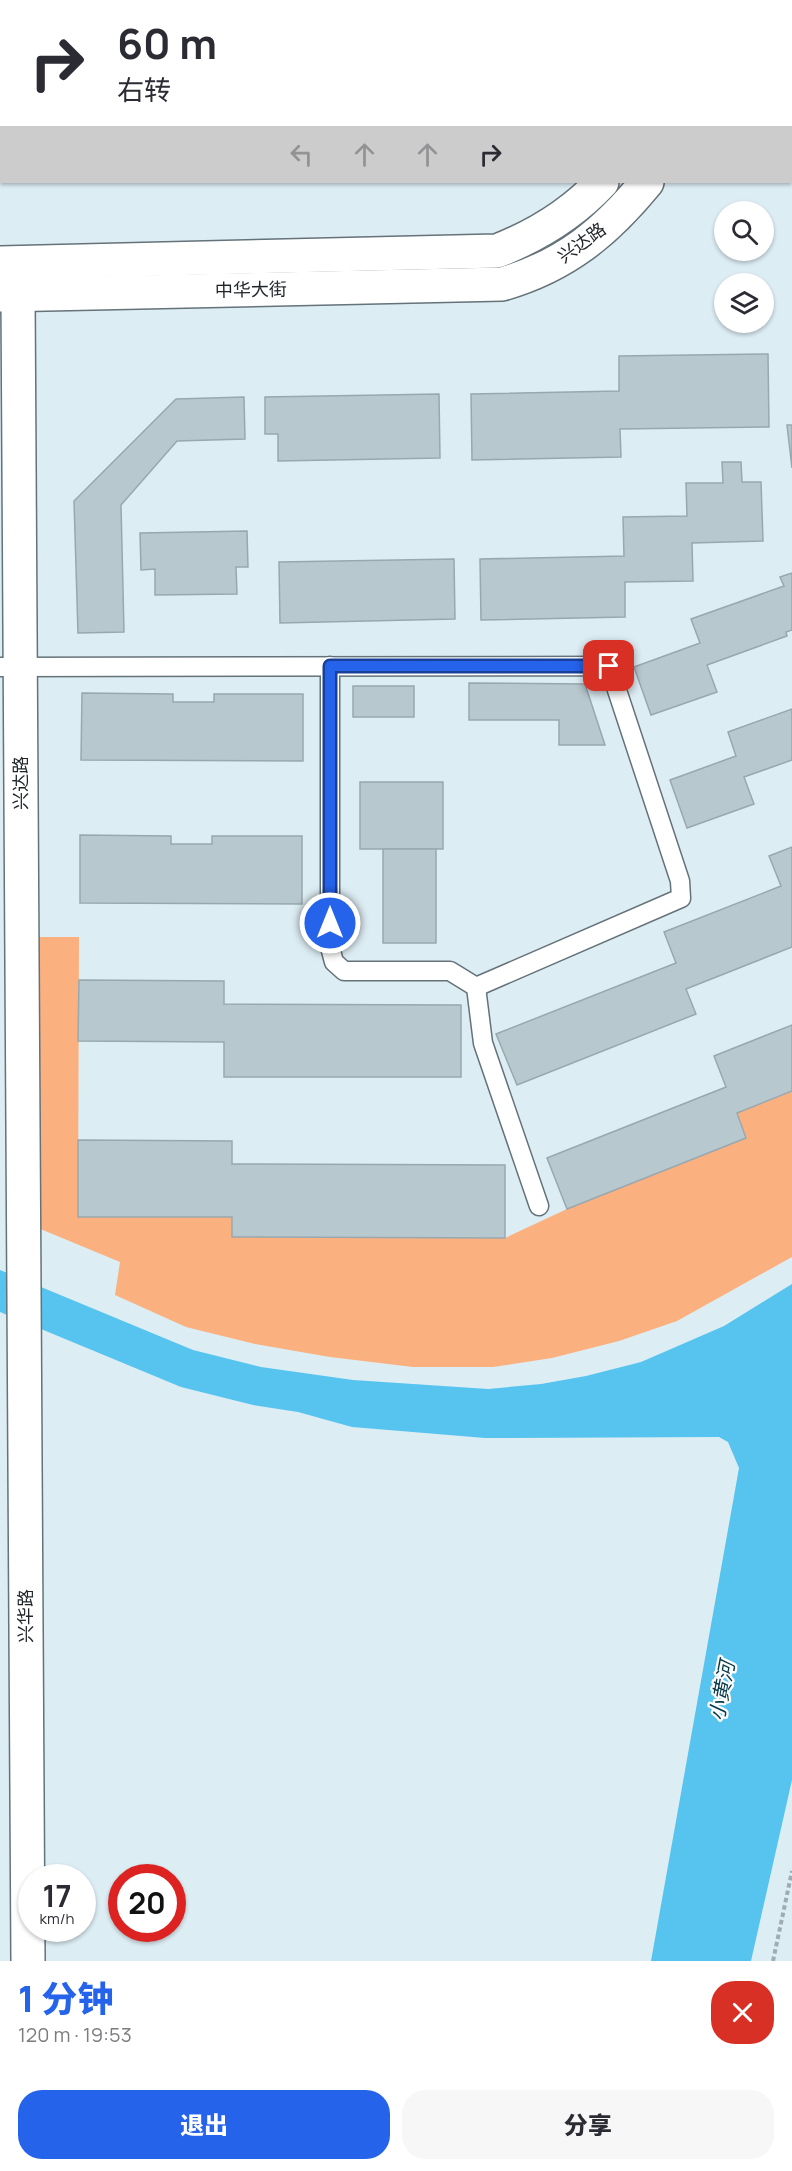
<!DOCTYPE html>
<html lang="zh">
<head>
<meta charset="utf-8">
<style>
	body { margin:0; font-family:Manrope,"Noto Sans SC",sans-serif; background:#f7f7f7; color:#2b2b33; height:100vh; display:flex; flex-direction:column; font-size:22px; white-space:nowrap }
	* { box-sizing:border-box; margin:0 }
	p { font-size:20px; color:#7c7c81 }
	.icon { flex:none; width:33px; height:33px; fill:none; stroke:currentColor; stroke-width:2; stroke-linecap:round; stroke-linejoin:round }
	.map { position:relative; height:1961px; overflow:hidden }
	.drawer { display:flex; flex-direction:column; background:#fff; flex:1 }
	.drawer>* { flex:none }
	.hud { position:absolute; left:0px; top:0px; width:792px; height:183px; box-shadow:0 2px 4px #0004; background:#fff; color:#2b2b33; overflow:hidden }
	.buttons { position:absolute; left:714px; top:201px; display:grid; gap:12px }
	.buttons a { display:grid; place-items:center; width:60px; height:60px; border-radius:50%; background:#fff; box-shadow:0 2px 4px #0004; font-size:30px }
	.speed { position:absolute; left:18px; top:1864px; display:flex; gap:12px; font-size:30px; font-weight:700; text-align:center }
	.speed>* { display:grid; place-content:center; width:78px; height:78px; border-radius:50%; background:#fff; box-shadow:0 2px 4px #0004; line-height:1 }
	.speed small { font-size:15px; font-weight:400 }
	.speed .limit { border:9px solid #d22; background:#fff; color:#111 }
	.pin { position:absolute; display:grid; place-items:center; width:51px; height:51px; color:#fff; margin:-26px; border-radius:12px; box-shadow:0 3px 9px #0006 }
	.me { position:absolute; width:66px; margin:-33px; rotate:0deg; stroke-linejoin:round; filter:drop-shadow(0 0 4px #0008) }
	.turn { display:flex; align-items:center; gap:21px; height:126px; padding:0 18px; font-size:27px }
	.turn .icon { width:78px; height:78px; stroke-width:2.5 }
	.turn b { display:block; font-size:42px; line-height:51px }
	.lanes { display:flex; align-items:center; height:57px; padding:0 18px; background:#0003; justify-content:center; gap:30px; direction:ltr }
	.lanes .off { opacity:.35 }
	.round { display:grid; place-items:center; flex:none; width:63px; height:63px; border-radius:24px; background:#f7f7f7 }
	.summary { display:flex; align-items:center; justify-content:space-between; height:102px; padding:0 18px }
	h1 { font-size:36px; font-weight:800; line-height:45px; color:#2563eb }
	.button { display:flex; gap:12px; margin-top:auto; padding:12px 18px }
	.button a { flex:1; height:69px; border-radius:24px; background:#2563eb; color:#fff; font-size:24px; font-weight:800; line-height:69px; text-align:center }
	.button a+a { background:#f7f7f7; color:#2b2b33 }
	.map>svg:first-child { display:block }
	.green { fill:#fbb07f }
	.water { fill:#56c4ef }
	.building { fill:#b8c8cf; stroke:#99a8af; stroke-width:1.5 }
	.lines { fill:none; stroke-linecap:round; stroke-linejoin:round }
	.service-casing { stroke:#647279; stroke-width:21 }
	.tertiary-casing { stroke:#647279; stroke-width:36 }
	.path { stroke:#9facb2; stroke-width:4; stroke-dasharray:4.5 3; stroke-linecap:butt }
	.service { stroke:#fff; stroke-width:18 }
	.tertiary { stroke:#fff; stroke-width:33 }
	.route-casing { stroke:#184099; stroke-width:15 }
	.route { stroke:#2563eb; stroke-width:10 }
	.labels { text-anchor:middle; stroke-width:4.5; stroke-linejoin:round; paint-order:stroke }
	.street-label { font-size:18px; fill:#1e2427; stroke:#fff }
	.water-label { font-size:20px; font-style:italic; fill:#05394a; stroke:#fff }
</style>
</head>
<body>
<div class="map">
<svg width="792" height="1961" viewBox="0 0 792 1961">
	<rect width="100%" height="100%" fill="#ddedf4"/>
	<polygon class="green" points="38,937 79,937 78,1217 232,1217 232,1237 505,1238 567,1209 746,1138 737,1113 792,1091 792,1257 677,1321 619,1341 552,1358 493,1367 413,1367 330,1357 255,1344 186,1327 115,1295 120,1262 38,1228"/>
	<polygon class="water" points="0,1270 193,1350 261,1367 353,1380 488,1389 541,1384 586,1376 641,1362 724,1326 792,1284 792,1780 751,1961 651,1961 739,1468 728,1442 719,1437 485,1438 352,1427 298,1412 253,1405 181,1387 0,1312"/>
	<g class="building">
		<polygon points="768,354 769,427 620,429 621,457 472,460 471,394 619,391 619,356"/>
		<polygon points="439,394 440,458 278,461 278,434 265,434 265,397"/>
		<polygon points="244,397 245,439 177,441 121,505 124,632 78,633 74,501 176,399"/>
		<polygon points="787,425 792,425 792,468"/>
		<polygon points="722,462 741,462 742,482 761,482 763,541 692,543 693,581 625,582 625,617 481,620 480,559 624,556 623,517 687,516 686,483 723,483"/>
		<polygon points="247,531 248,567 236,567 237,594 155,595 155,569 141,570 140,533"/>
		<polygon points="454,559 455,619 280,623 279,562"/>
		<polygon points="792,573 792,630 786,632 787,636 707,665 717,692 651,715 634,667 700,643 691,619 784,586 780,577"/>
		<polygon points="469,683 585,684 605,745 559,745 559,720 469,720"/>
		<rect x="353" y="686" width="61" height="31"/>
		<polygon points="82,693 173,694 173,702 214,702 214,694 303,694 303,761 81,760"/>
		<polygon points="792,709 792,760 744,777 754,804 687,828 670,780 736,756 728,732"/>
		<rect x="360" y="782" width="83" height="67"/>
		<polygon points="80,835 171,836 171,844 212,844 212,836 302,836 302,904 80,903"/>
		<polygon points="792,847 792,947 686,989 696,1014 517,1085 496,1034 676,963 664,932 781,886 769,856"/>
		<rect x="383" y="849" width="53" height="94"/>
		<polygon points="79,980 224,981 224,1004 461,1005 461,1077 224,1077 224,1042 78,1041"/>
		<polygon points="792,1025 792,1091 737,1113 746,1138 567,1209 547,1158 726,1087 714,1056"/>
		<polygon points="78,1140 232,1141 232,1164 505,1165 505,1238 232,1237 232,1217 78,1217"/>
	</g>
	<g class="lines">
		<defs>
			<g id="service">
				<polyline points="330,666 330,947 334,962 344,971 450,971 476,987"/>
				<polyline points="0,667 609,666 680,881 681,898 476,987"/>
				<polyline points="476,987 483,1043 539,1206"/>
			</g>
			<g id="tertiary">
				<polyline points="676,2 676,0"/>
				<polyline points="712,2 712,0"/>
				<path d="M0 263 497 251C538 235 572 214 602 182"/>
				<path d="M0 295 502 284C565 266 606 232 647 182"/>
				<polyline points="18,295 28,1961"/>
			</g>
		</defs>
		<use href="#service" class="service-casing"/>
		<use href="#tertiary" class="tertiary-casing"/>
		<polyline class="path" points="773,1961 792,1871"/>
		<use href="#service" class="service"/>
		<use href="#tertiary" class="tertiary"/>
	</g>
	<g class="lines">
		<defs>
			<polyline id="route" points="330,923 330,666 609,666"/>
		</defs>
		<use href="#route" class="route-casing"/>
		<use href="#route" class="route"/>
	</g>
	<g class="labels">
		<g class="street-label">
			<text transform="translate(582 243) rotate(-36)" y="6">兴达路</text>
			<text transform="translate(251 290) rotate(-1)" y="6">中华大街</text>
			<text transform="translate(21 783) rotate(-90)" y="6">兴达路</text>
			<text transform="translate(26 1616) rotate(-90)" y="6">兴华路</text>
		</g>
		<g class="water-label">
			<text transform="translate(722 1691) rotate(-79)" y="7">小黄河</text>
		</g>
	</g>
</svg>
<div class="buttons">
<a><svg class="icon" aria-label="search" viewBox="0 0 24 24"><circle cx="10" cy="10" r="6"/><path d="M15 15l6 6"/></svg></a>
<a><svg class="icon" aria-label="layers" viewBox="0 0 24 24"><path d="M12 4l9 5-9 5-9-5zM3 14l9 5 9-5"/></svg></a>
</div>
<div class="speed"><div>17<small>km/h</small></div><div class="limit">20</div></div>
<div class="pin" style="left:609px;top:666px;background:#d93025"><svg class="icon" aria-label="arrive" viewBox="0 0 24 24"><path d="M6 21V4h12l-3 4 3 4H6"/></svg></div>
<svg class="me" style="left:330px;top:923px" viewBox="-20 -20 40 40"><circle r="17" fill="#2563eb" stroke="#fff" stroke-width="3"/><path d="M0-11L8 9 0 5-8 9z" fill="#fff"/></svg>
<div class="hud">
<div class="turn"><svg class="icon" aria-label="right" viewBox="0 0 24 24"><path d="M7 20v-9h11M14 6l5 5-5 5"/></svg><div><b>60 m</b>右转</div></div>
<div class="lanes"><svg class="icon off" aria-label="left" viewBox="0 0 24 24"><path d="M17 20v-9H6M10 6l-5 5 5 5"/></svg><svg class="icon off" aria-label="ahead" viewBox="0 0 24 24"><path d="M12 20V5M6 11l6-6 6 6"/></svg><svg class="icon off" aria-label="ahead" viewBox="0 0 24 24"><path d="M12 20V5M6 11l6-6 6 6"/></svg><svg class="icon" aria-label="right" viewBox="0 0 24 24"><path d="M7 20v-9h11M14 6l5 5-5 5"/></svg></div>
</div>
</div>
<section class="drawer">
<div class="summary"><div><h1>1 分钟</h1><p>120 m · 19:53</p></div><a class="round" style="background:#d93025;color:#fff"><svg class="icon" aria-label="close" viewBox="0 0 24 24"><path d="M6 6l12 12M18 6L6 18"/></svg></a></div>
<div class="button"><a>退出</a><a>分享</a></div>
</section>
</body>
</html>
